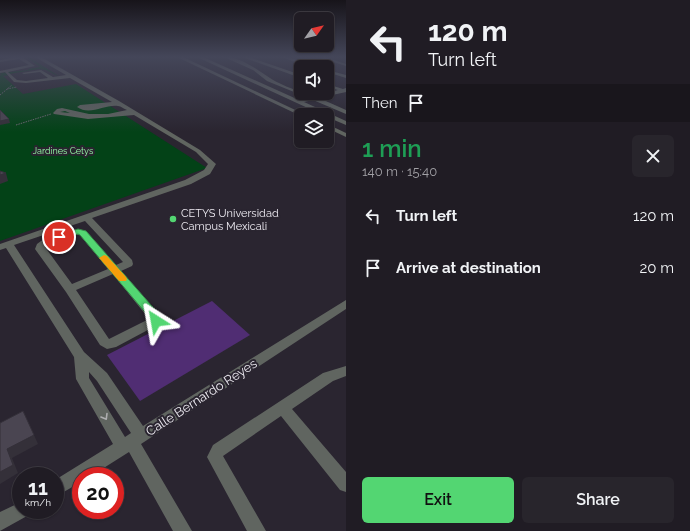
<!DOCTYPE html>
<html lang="en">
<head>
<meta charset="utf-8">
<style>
	body { margin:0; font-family:Raleway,sans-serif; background:#28252c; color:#f1f3f6; height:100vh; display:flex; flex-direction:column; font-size:15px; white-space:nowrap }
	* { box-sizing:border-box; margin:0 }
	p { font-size:13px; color:#a2a1a6 }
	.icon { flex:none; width:22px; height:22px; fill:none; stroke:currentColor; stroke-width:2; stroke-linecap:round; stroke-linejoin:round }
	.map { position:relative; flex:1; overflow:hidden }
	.sheet { display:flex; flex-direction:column; background:#201c24; width:344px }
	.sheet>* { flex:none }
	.banner { background:#201c24; color:#f1f3f6; overflow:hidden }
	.needle { width:26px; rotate:56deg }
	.controls { position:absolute; left:294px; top:12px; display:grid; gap:8px }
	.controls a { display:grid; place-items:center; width:40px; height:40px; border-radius:6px; background:#201c24; box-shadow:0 1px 3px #0004,0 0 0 1px #3d3a41; font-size:20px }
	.speed { position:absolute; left:12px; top:467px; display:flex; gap:8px; font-size:20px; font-weight:700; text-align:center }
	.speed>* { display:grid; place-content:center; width:52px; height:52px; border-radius:50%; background:#201c24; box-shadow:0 1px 3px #0004,0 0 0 1px #3d3a41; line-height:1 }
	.speed small { font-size:10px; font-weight:400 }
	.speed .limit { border:6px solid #d22; background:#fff; color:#111 }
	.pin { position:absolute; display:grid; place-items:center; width:34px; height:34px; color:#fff; margin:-17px; border:2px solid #fff; border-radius:50%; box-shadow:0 1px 4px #0007 }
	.me { position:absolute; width:44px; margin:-22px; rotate:326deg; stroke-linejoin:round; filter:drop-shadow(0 0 3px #0008) }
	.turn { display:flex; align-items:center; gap:14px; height:84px; padding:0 16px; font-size:18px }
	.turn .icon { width:52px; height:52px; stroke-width:2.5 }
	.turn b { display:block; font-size:28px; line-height:34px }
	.then { display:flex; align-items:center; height:38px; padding:0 16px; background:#0003; gap:8px; font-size:15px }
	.round { display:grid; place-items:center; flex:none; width:42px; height:42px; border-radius:6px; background:#28252c }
	.headline { display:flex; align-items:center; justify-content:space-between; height:68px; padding:0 16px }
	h1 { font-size:24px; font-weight:600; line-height:30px; color:#1e9e55 }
	.action { display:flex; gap:8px; margin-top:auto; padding:8px 16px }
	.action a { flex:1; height:46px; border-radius:6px; background:#53d672; color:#111; font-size:16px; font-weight:600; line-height:46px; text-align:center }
	.action a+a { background:#28252c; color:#f1f3f6 }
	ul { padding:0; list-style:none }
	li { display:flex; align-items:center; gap:12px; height:52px; padding:0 16px }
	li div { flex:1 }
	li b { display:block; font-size:15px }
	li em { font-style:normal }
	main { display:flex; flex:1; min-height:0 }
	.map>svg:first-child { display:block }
	.green { fill:#034217 }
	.water { fill:#502d73 }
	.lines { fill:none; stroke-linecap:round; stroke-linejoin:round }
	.path { stroke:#6d6872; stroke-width:1; stroke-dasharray:1.5 1; stroke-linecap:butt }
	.minor { fill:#606560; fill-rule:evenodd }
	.shaded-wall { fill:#343039 }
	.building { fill:#4a4551; stroke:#343039 }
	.oneway { stroke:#aeaeb0 }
	.route { fill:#53d672; stroke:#368b4a }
	.slow { fill:#f59e0b }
	.poi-dot { fill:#53d672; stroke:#2a2530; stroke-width:1.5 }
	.labels { text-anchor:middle; stroke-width:4; stroke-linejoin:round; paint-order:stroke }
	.far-park-label { font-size:9px; fill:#95faa7; stroke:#2a2530 }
	.poi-label { font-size:11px; fill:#edeaf1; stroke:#2a2530; text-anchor:start }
	.near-street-label { font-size:13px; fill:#edeaf1; stroke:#2a2530 }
</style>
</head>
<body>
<main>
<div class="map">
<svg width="346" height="531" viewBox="0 0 346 531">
	<rect width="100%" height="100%" fill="#2a2530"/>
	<polygon class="green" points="26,57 29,57 60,77 46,70 39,69 9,74 10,75 3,76 23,94 76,84 207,168 0,241 0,75 1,75 0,73 29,70 28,69 40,67"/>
	<polygon class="water" points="212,301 250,335 140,401 107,355"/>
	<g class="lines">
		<g class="path">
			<polyline points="7,89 17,87"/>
			<polyline points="0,95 12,85"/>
			<polyline points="16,125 51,114"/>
		</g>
		<g class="minor">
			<path d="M16 57H22L35 66 8 72 17 80 26 81 48 78 40 72 24 74 22 73 41 70 53 77 66 75 35 57H41L119 101 200 150 216 164 210 174 191 184 92 218 132 260 133 264 132 266 121 271 158 313 161 321 159 324 116 347 107 349 100 345 66 292 35 249 37 244 41 241C55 236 71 227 86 231L116 265 123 262 85 221 14 245 84 352 107 373 143 426 346 300V309L141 444 192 531H173L129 452 91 476H81V482L55 497V480L113 444 76 379 74 357 6 248 0 250V244L185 180 204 170 208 164 196 152 134 115 88 119 54 114 53 113 57 109 62 108 89 114H108L127 110C124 109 121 106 118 106 105 104 90 116 77 107L80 105 112 102 70 78 26 83 14 82 5 72 0 73V71L29 65 19 59 0 62V60ZM65 111 70 113 60 112ZM76 235H80L108 269 72 284 45 247ZM113 274 149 319 109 339 76 290ZM89 372 97 381 131 433 125 437 89 378Z"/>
			<polygon points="177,57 183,57 306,115 301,116"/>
			<polygon points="197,57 203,57 299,100 338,90 327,87 327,84 343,89 346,88 346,92 319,98 346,110 346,114 313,100 304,102 346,121 346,125 327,117 327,115 323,115"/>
			<path d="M224 57C241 57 256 69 270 78 275 82 299 92 304 93L299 94 267 81 253 70Z"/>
			<polygon points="242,57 249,57 301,75 301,78"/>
			<polygon points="281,57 288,57 317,67 310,67"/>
			<polygon points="318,57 325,57 346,64 346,66"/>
			<polygon points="327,70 346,75 346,78 327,72"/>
			<polygon points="327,124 346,133 346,137 327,128"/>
			<polygon points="346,366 346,376 333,381 292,409 346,472 346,492 340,490 281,416 223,456 266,531 247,531 207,457 213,445 323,373"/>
			<polygon points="21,502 21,510 29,510 27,516 0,531 0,512"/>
		</g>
	</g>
	<g class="shaded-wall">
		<polygon points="9,119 10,123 0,125 0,121"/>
		<polygon points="6,173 8,181 0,184 0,175"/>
		<polygon points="34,435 38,444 12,458 18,473 0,484 0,472 7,449"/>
	</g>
	<g class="building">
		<polygon points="0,110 9,119 0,121"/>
		<polygon points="0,171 6,173 0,175"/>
		<polygon points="23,411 34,435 7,449 13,465 0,472 0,423"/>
	</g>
	<defs><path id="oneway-chevron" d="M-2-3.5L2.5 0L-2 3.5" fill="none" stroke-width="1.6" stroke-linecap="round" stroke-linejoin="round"/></defs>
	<use class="oneway" href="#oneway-chevron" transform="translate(105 417) rotate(59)"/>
	<linearGradient id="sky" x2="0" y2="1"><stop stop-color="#17141a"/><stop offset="0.43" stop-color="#444659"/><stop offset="1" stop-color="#444659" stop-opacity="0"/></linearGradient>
	<rect width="346" height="132" fill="url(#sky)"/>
	<polygon class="route" points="78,229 86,231 158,313 161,321 159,324 152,324 149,317 80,235 78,234 59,240 55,237 56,236"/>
	<polygon class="slow" points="104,255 107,256 126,277 127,279 126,281 119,281 101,260 99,258"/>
	<circle class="poi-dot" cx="173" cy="219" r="4"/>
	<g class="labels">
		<g class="far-park-label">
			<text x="63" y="154">Jardines Cetys</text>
		</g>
		<g class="poi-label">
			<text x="181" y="217">CETYS Universidad<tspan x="181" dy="13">Campus Mexicali</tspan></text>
		</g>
		<g class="near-street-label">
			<text transform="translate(201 397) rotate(-33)" y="5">Calle Bernardo Reyes</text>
		</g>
	</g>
</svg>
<div class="controls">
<a><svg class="needle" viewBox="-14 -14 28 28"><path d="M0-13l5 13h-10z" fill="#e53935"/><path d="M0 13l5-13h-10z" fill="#a2a1a6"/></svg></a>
<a><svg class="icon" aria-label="sound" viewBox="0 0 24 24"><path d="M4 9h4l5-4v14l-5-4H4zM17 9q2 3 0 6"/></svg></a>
<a><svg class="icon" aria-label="layers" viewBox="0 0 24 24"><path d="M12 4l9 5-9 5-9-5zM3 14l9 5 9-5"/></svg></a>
</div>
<div class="speed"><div>11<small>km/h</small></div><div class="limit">20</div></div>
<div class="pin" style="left:59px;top:237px;background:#d93025"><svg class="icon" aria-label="arrive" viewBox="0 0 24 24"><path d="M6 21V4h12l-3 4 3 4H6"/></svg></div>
<svg class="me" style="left:156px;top:321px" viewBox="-20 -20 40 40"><path d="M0-17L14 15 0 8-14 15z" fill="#53d672" stroke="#fff" stroke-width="4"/></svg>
</div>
<section class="sheet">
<div class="banner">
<div class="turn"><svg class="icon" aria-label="left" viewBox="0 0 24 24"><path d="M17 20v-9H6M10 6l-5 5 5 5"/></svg><div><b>120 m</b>Turn left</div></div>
<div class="then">Then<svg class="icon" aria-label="arrive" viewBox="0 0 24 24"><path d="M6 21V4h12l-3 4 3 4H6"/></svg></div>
</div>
<div class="headline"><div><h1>1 min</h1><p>140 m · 15:40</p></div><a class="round"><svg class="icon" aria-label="close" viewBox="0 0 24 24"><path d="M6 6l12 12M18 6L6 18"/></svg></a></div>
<ul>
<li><svg class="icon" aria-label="left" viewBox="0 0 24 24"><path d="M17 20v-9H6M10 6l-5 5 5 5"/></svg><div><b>Turn left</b></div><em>120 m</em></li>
<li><svg class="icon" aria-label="arrive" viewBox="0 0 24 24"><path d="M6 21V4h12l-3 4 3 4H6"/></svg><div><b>Arrive at destination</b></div><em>20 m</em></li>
</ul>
<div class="action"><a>Exit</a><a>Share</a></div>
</section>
</main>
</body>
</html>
